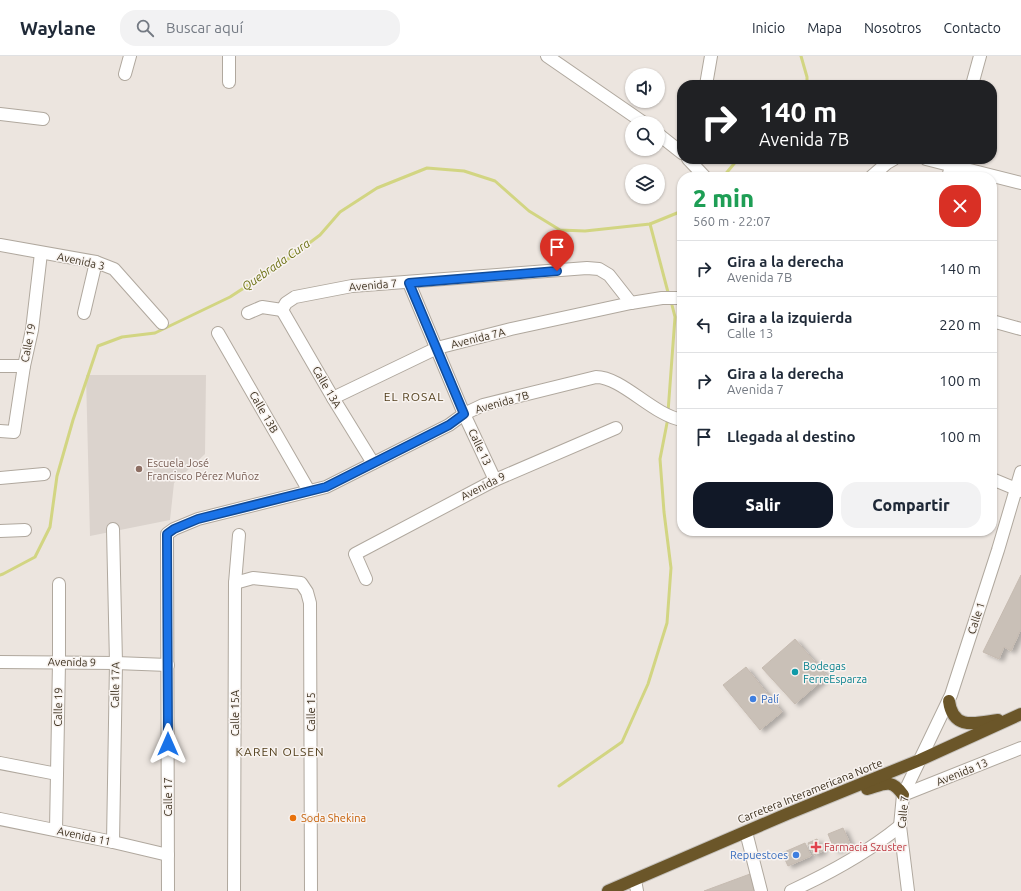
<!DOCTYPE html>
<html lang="es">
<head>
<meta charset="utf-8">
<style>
	body { margin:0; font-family:Ubuntu,sans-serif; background:#f2f2f3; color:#1f2937; height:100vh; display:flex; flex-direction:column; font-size:15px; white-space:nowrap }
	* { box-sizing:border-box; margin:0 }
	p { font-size:13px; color:#747a83 }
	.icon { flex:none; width:22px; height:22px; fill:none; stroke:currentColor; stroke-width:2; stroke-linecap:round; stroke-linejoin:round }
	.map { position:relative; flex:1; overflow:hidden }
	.drawer { position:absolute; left:677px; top:116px; width:320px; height:364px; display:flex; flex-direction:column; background:#fff; border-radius:16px; box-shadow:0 1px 3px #0004 }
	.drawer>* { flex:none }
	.hud { position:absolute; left:677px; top:24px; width:320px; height:84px; border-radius:16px; box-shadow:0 1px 3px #0004; background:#202124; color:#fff; overflow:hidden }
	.controls { position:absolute; left:625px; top:12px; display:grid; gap:8px }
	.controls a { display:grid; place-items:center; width:40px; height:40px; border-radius:50%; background:#fff; box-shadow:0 1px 3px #0004; font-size:20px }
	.pin { position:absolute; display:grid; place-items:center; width:34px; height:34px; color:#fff; margin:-41px -17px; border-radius:50% 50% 50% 0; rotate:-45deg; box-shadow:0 0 4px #0007 }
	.pin .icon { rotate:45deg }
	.me { position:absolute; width:44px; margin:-22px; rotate:0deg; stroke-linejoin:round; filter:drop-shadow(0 0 3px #0008) }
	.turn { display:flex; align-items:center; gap:14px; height:84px; padding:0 16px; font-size:18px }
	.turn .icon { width:52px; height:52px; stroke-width:2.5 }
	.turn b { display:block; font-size:28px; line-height:34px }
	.round { display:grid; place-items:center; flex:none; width:42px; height:42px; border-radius:16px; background:#f2f2f3 }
	.head { display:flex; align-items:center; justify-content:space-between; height:68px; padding:0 16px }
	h1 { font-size:24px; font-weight:800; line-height:30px; color:#1e9e55 }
	.button { display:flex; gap:8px; margin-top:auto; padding:8px 16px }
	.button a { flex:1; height:46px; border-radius:16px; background:#111827; color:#fff; font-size:16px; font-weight:800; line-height:46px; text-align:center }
	.button a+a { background:#f2f2f3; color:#1f2937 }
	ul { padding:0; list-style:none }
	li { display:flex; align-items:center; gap:12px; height:56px; padding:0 16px; border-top:1px solid #e0e1e3 }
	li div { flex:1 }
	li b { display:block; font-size:15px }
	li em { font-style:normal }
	header { display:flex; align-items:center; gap:24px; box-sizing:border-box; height:56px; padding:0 20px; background:#fff; border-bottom:1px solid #e0e1e3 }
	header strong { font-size:19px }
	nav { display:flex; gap:22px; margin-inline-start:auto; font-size:14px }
	.search { width:280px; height:36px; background:#f2f2f3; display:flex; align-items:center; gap:10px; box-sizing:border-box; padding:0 14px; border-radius:16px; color:#747a83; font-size:15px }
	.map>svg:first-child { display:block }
	.built { fill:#dbd3cd }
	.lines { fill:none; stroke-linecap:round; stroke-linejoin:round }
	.stream { stroke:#d2d582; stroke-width:3 }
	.building { fill:#c9c0b7; stroke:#c6bbb1; filter:url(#shadow) }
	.minor-casing { stroke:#b0a89e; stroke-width:14 }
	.highway-casing { stroke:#c5c1bc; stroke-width:14 }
	.minor { stroke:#fff; stroke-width:12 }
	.highway { stroke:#6b5629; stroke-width:12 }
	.route-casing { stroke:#114b97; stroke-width:10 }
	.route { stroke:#1a73e8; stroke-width:7 }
	.education-dot { fill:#8d6e63; stroke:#f8f3f0; stroke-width:1.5 }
	.culture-dot { fill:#0f9aa8; stroke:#f8f3f0; stroke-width:1.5 }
	.shop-dot { fill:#3f7fe0; stroke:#f8f3f0; stroke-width:1.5 }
	.food-dot { fill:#e8710a; stroke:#f8f3f0; stroke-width:1.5 }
	.health-dot { fill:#e0444e; stroke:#f8f3f0; stroke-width:1.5 }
	.labels { text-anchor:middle; stroke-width:3; stroke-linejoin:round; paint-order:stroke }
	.street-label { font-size:11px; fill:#3d311f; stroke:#f8f3f0 }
	.education-label { font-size:11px; fill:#785e54; stroke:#f8f3f0; text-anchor:start }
	.culture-label { font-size:11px; fill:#0d838f; stroke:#f8f3f0; text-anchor:start }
	.shop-label { font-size:11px; fill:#366cbe; stroke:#f8f3f0; text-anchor:start }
	.food-label { font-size:11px; fill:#c56008; stroke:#f8f3f0; text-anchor:start }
	.health-label { font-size:11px; fill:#be3a42; stroke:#f8f3f0; text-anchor:start }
	.water-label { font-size:12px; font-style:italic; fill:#6d7215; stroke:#f8f3f0 }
	.neighbourhood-label { font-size:12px; letter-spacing:1px; fill:#503d19; stroke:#f8f3f0 }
</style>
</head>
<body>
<header>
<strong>Waylane</strong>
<div class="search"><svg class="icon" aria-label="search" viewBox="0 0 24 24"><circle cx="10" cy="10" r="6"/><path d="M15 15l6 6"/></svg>Buscar aquí</div>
<nav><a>Inicio</a><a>Mapa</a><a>Nosotros</a><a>Contacto</a></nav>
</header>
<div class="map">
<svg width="1021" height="835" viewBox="0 0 1021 835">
	<defs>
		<filter id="shadow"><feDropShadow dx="4.5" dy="2.5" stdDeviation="2" flood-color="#0004"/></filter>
	</defs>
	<rect width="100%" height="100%" fill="#ece5df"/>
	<polygon class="built" points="86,319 206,319 205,398 174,427 170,464 90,480"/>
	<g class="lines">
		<g class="stream">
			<polyline points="801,0 807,21 807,29"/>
			<polyline points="723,121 738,103"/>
			<polyline points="650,168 669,240"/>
			<polyline points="668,356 675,261 671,245"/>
			<polyline points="0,519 3,518 35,501 50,471 57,420 73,364 98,290 122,281 155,277 230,241 284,206 320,179 340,156 377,132 427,112 464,115 495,125 529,155 560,174 585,175 650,168 682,155"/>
			<polyline points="559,730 622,686 648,628 667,567 671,512 664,456 660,403 668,362"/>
		</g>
	</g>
	<g class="building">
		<polygon points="1021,519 1021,573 1011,595 1004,591 999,603 983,596"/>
		<polygon points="795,583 827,620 795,648 762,612"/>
		<polygon points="746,611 782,656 760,674 723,629"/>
		<polygon points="843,772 850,788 835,795 828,778"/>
		<polygon points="817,783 823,795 814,799 808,787"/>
		<polygon points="805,787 811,800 788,810 782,797"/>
		<polygon points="750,818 755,833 751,835 704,835"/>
	</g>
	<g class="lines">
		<defs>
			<g id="minor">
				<polyline points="229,0 229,26"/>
				<polyline points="547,0 644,67"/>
				<polyline points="125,18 130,0"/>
				<polyline points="706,29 711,0"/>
				<polyline points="972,29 980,0"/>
				<polyline points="0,58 43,63"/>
				<polyline points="658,78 682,97"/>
				<polyline points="688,103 705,121"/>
				<polyline points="926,103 1021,127"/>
				<polyline points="871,121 887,107 894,103"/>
				<polyline points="948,121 953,103"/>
				<polyline points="0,189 96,206 114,213 162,267"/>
				<polyline points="409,227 464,358 495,424"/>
				<polyline points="282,254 286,247 295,241 352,230 587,212 599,213 609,219 631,247"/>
				<polyline points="282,254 333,342 373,407"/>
				<polyline points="84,257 96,206"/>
				<polyline points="248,257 262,251 282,254"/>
				<polyline points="992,265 1021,273"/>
				<polyline points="218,277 309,435"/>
				<polyline points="0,310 24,310"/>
				<polyline points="333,342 437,292 511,273 631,247 662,242 682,242"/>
				<polyline points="0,375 14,376 24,310 32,274 41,197"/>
				<polyline points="0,422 44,418"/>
				<polyline points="992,423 1021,435"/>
				<polyline points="0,475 25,474"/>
				<polyline points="366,523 355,498 495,424 616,372"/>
				<polyline points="235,527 253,522 301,527 307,536 310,547 311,835"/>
				<polyline points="0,606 116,607 168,609"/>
				<polyline points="0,707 57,718"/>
				<polyline points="903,739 1021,692"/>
				<polyline points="0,763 113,786 168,799"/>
				<polyline points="56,774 59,606 59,528"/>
				<polyline points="746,776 761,835"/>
				<polyline points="113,786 116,607 113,473"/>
				<polyline points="635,824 637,835"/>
				<path d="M168 835 167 478 174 473 198 463 326 431 449 369 464 358 483 349 596 321C622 321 653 359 682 364"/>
				<polyline points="234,835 235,527 239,479"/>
				<path d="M791 835C830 817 867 797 900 770"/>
				<polyline points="908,835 900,770 903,739 951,639 998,494 1021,416"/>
			</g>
			<g id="highway">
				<path d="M949 645C953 675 976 667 998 664"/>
				<path d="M867 733C885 728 891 722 903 739"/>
				<polyline points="608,835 787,758 920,704 1021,658"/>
			</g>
		</defs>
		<use href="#minor" class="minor-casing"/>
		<use href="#highway" class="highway-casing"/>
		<use href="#minor" class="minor"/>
		<use href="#highway" class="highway"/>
	</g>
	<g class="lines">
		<defs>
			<polyline id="route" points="168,688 167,478 174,473 198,463 326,431 449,369 464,358 409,227 557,215"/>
		</defs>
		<use href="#route" class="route-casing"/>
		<use href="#route" class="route"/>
	</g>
	<circle class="education-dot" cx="139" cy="413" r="4"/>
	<circle class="culture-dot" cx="795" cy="616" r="4"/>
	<g class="shop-dot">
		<circle cx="753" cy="643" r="4"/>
		<circle cx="796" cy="799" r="4"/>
	</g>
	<circle class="food-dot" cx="293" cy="762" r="4"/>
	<path class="health-dot" d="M814 785h4v4h4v4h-4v4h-4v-4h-4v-4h4z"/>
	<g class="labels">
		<g class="street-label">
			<text transform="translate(81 205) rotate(12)" y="4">Avenida 3</text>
			<text transform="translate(373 229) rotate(-5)" y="4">Avenida 7</text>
			<text transform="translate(478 282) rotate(-14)" y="4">Avenida 7A</text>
			<text transform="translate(28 287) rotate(-79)" y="4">Calle 19</text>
			<text transform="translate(327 331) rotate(60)" y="4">Calle 13A</text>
			<text transform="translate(502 346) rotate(-16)" y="4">Avenida 7B</text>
			<text transform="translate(264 356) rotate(60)" y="4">Calle 13B</text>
			<text transform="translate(480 391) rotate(65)" y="4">Calle 13</text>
			<text transform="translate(483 430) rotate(-27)" y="4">Avenida 9</text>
			<text transform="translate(976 562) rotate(-72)" y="4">Calle 1</text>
			<text transform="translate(72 606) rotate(1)" y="4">Avenida 9</text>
			<text transform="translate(115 629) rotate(-89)" y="4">Calle 17A</text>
			<text transform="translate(58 651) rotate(-89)" y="4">Calle 19</text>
			<text transform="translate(311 656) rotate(-90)" y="4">Calle 15</text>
			<text transform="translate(235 657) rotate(-90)" y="4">Calle 15A</text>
			<text transform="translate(962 716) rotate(-22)" y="4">Avenida 13</text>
			<text transform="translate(810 735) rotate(-22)" y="4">Carretera Interamericana Norte</text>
			<text transform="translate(168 741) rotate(-90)" y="4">Calle 17</text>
			<text transform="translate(903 756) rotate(-84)" y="4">Calle 7</text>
			<text transform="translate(84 780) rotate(12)" y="4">Avenida 11</text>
		</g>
		<g class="education-label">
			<text x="147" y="411">Escuela José<tspan x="147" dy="13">Francisco Pérez Muñoz</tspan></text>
		</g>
		<g class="culture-label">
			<text x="803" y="614">Bodegas<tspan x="803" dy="13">FerreEsparza</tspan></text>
		</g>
		<g class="shop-label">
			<text x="761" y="647">Palí</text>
			<text x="788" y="803" text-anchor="end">Repuestoes</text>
		</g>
		<g class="food-label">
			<text x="301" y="766">Soda Shekina</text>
		</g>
		<g class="health-label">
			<text x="824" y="795">Farmacia Szuster</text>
		</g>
		<g class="water-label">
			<text transform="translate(276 209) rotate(-35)" y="4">Quebrada Cura</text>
		</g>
		<g class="neighbourhood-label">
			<text x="414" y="345">EL ROSAL</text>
			<text x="280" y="700">KAREN OLSEN</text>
		</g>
	</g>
</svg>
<div class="controls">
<a><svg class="icon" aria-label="sound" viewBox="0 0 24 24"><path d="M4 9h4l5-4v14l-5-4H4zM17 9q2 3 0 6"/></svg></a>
<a><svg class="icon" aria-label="search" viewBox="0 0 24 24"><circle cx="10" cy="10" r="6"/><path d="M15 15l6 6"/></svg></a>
<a><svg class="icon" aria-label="layers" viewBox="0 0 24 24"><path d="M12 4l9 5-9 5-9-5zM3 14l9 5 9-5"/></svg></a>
</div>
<div class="pin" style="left:557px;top:215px;background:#d93025"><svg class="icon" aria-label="arrive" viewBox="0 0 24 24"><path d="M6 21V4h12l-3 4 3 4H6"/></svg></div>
<svg class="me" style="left:168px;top:688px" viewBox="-20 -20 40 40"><path d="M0-17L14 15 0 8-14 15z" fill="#1a73e8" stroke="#fff" stroke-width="4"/></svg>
<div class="hud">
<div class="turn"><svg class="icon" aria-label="right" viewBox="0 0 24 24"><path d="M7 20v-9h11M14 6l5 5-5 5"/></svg><div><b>140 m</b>Avenida 7B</div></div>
</div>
<section class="drawer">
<div class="head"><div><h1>2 min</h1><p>560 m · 22:07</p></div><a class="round" style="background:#d93025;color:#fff"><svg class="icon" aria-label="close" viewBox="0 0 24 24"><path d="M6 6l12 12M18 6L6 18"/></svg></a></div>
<ul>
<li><svg class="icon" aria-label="right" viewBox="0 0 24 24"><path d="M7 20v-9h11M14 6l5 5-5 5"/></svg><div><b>Gira a la derecha</b><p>Avenida 7B</p></div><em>140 m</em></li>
<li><svg class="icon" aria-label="left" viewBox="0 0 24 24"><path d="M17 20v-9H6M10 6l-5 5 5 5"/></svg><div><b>Gira a la izquierda</b><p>Calle 13</p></div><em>220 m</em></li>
<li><svg class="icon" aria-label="right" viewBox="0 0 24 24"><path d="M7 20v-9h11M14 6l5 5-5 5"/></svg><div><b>Gira a la derecha</b><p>Avenida 7</p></div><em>100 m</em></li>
<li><svg class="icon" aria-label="arrive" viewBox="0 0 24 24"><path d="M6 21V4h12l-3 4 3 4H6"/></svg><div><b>Llegada al destino</b></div><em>100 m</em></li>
</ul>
<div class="button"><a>Salir</a><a>Compartir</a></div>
</section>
</div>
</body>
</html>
